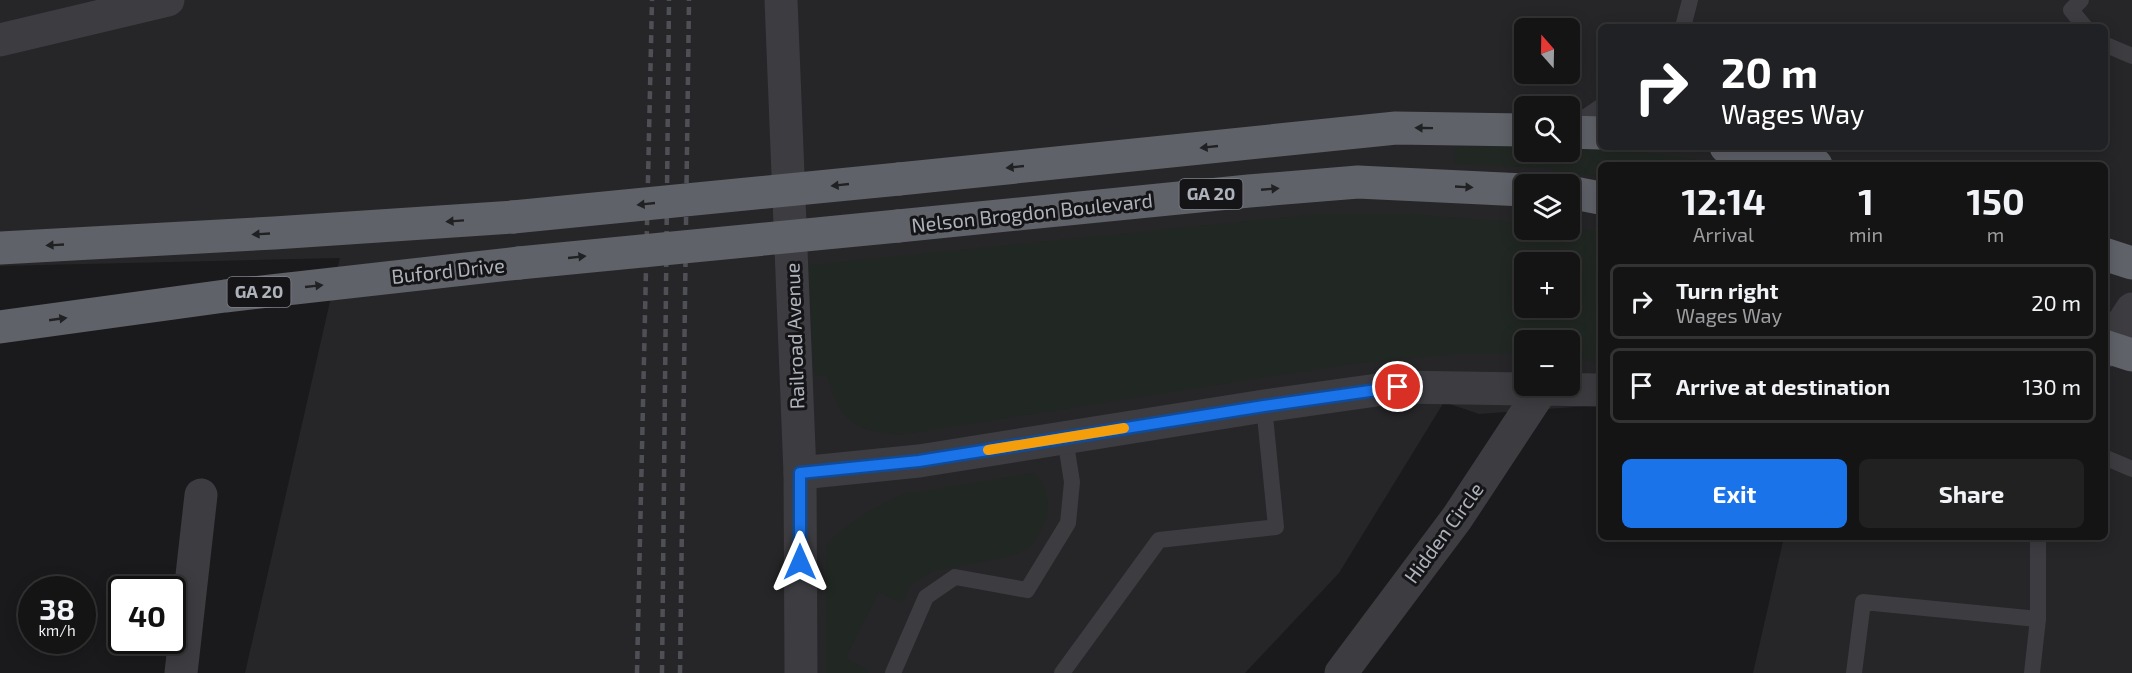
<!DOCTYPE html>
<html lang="en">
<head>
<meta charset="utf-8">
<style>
	body { margin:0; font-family:"Exo 2",sans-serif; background:#212122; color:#f1f3f6; height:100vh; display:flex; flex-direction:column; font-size:22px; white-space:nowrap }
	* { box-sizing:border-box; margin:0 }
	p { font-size:20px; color:#9d9ea0 }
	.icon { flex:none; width:33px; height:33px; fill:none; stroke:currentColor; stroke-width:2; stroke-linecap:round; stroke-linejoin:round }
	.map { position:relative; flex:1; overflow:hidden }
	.drawer { position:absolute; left:1598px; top:162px; width:510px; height:378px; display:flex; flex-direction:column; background:#141415; border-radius:9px; box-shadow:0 3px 15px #0003,0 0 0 2px #333334 }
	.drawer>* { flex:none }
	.guide { position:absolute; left:1598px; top:24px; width:510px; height:126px; border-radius:9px; box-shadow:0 3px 15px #0003,0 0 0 2px #333334; background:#202124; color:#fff; overflow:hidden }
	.needle { width:39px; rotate:340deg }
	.controls { position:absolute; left:1514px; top:18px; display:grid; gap:12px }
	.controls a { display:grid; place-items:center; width:66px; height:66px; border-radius:9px; background:#141415; box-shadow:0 3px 15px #0003,0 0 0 2px #333334; font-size:30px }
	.speed { position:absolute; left:18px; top:576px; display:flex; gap:12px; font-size:30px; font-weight:700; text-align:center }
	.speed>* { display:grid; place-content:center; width:78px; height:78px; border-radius:50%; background:#141415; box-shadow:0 3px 15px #0003,0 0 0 2px #333334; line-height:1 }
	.speed small { font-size:15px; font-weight:400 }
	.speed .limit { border:3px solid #111; border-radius:9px; background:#fff; color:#111 }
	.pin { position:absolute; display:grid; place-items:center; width:51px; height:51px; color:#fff; margin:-26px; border:3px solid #fff; border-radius:50%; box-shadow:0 2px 6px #0007 }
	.me { position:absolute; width:66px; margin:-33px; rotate:0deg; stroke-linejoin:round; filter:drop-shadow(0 0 4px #0008) }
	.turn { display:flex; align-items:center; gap:21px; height:126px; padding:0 24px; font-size:27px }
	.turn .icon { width:78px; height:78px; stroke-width:2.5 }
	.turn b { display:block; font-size:42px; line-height:51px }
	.eta { display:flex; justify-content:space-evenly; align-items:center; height:102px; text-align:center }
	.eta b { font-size:36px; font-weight:700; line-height:42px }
	.primary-button { display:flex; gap:12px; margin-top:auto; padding:12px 24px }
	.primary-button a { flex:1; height:69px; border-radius:9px; background:#1a73e8; color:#fff; font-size:24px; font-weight:700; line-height:69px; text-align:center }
	.primary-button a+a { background:#212122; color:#f1f3f6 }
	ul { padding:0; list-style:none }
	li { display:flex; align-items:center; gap:18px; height:75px; margin:0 12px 9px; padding:0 12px; border:3px solid #333334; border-radius:9px }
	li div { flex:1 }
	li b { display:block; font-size:22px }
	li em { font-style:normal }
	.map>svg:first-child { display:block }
	.built { fill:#262629; fill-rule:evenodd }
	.green { fill:#212722; fill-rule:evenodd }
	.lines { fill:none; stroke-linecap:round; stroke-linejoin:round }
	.service { stroke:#3c3c41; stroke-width:16 }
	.minor { stroke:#3c3c41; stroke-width:33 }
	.tertiary { stroke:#3c3c41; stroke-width:33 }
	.trunk { stroke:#606269; stroke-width:33 }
	.rail { stroke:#4f5056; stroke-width:4.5; stroke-dasharray:8 6; stroke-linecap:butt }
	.trunk-bridge { stroke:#606269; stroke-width:33 }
	.oneway { fill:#202123 }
	.route-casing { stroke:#114b97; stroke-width:15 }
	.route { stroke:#1a73e8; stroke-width:10 }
	.slow { stroke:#f59e0b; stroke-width:10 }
	.labels { text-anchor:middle; stroke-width:6; stroke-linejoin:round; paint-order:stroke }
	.shield { fill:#151517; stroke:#80838a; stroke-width:1.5 }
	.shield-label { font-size:18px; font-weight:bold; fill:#aeb2bb }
	.street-label { font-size:20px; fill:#aeb2bb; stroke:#151517 }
</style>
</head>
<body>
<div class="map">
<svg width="2132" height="673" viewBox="0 0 2132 673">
	<rect width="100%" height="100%" fill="#1a1a1c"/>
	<path class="built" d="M0 0H2132V673H1753L1784 537H2104V165H1600V405L1479 414 1444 402 1339 573 1245 673H245L340 258 0 266ZM1600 27H2104V147H1600ZM1524 28H1569V74H1524ZM1524 106H1569V152H1524ZM1524 184H1569V230H1524ZM1524 262H1569V308H1524ZM1524 340H1569V386H1524Z"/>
	<g class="green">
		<polygon points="1455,146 1524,146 1524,152 1569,152 1569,148 1576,148 1649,153 1734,165 1600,165 1600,177 1541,168 1454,164"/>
		<path d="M1317 214H1410L1524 223V230H1569V227L1600 232V362L1569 359V340H1524V354H1450L1344 365 899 435C853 431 840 420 827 376L814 374 808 265ZM1524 262H1569V308H1524Z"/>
		<path d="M1031 473 1036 474 1042 482 1048 501 1047 516 1035 542 1028 549 1011 556 933 571 912 584 902 603 879 592 845 658 868 670V673H826V546C840 527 882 503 904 494Z"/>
	</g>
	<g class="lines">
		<g class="service">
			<polyline points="2081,0 2071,10 2085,27"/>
			<polyline points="1683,27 1690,0"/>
			<polyline points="2104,44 2132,56"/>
			<polyline points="1569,128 1600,107"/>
			<polyline points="2104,457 2132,469"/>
			<polyline points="893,673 926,597 955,577 1027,590 1068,523 1072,482 1065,438"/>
			<polyline points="1062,673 1159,540 1276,527 1264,406"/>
			<polyline points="1854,673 1863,602 2038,619"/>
			<polyline points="2032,673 2038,619 2038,537"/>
		</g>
		<g class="minor">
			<polyline points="0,40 168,0"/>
			<polyline points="181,673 201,495"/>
			<polyline points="1341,673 1457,518 1542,389"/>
		</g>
		<g class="tertiary">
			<polyline points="781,0 800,473 801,673"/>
			<polyline points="2104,352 2132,309"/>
			<polyline points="800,473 919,461 1264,406 1398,387 1600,390"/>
		</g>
		<g class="trunk">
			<polyline points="1569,132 1600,133"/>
			<polyline points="1726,147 1781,155 1816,165"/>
			<polyline points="899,179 1396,128 1524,130"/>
			<polyline points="1569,192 1600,198"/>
			<polyline points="898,226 1249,191 1358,182 1524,190"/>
			<polyline points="0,248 274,233 513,217"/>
			<polyline points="2104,254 2132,263"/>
			<polyline points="0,327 225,296 519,263"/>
			<polyline points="2104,346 2132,355"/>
		</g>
		<g class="rail">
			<polyline points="637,673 652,0"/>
			<polyline points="662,673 669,0"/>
			<polyline points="680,673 689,0"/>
		</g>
		<g class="trunk-bridge">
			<polyline points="513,217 899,179"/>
			<polyline points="519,263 898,226"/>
		</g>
	</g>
	<defs><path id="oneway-solid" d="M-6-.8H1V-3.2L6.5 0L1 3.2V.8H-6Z" transform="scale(1.5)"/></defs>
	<g class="oneway">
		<use href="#oneway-solid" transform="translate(1424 128) rotate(-179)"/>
		<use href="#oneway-solid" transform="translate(1209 147) rotate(174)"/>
		<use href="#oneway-solid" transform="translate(1015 167) rotate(174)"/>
		<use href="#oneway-solid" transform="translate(840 185) rotate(174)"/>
		<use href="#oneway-solid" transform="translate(1464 187) rotate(3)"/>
		<use href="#oneway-solid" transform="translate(1270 189) rotate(-5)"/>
		<use href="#oneway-solid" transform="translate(646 204) rotate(174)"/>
		<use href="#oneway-solid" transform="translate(455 221) rotate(176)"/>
		<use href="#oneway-solid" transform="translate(261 234) rotate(177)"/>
		<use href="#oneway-solid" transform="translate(55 245) rotate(177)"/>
		<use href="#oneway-solid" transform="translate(577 257) rotate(-6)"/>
		<use href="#oneway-solid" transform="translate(314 286) rotate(-6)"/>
		<use href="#oneway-solid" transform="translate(58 319) rotate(-8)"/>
	</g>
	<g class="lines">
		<defs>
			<polyline id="route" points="800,562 800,473 919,461 1264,406 1398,387"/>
		</defs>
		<use href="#route" class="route-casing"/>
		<use href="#route" class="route"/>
		<polyline class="slow" points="988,450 1124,428"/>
	</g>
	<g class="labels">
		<g class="shield">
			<rect x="1179.5" y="179" width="63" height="30" rx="4.5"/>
			<rect x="227.5" y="277" width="63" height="30" rx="4.5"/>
		</g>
		<g class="shield-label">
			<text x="1211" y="200">GA 20</text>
			<text x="259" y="298">GA 20</text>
		</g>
		<g class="street-label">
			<text transform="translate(1032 213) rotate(-6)" y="7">Nelson Brogdon Boulevard</text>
			<text transform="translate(448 271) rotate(-6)" y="7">Buford Drive</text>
			<text transform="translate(795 336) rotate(-92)" y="7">Railroad Avenue</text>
			<text transform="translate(1444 533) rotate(-54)" y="7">Hidden Circle</text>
		</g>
	</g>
</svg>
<div class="controls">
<a><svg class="needle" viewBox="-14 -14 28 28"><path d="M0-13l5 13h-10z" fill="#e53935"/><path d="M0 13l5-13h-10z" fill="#9d9ea0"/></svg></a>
<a><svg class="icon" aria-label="search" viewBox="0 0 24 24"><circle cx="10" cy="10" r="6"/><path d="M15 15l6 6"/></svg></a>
<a><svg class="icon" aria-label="layers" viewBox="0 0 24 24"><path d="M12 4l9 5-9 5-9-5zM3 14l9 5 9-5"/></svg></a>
<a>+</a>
<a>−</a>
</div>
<div class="speed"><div>38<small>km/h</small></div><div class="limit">40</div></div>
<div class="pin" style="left:1398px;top:387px;background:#d93025"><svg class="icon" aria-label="arrive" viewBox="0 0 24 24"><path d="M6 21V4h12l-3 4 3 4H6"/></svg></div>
<svg class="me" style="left:800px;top:562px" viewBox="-20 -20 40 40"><path d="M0-17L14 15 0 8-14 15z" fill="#1a73e8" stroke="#fff" stroke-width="4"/></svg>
<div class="guide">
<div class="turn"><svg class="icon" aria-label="right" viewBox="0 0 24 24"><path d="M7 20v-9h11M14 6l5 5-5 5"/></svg><div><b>20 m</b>Wages Way</div></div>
</div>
<section class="drawer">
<div class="eta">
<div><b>12:14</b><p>Arrival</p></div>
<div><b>1</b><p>min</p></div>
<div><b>150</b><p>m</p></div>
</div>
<ul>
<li><svg class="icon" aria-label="right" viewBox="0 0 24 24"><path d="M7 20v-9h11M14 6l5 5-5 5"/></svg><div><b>Turn right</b><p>Wages Way</p></div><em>20 m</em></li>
<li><svg class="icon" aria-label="arrive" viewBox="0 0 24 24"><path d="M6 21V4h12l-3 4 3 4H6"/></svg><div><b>Arrive at destination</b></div><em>130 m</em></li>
</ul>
<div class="primary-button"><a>Exit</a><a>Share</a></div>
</section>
</div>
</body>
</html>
